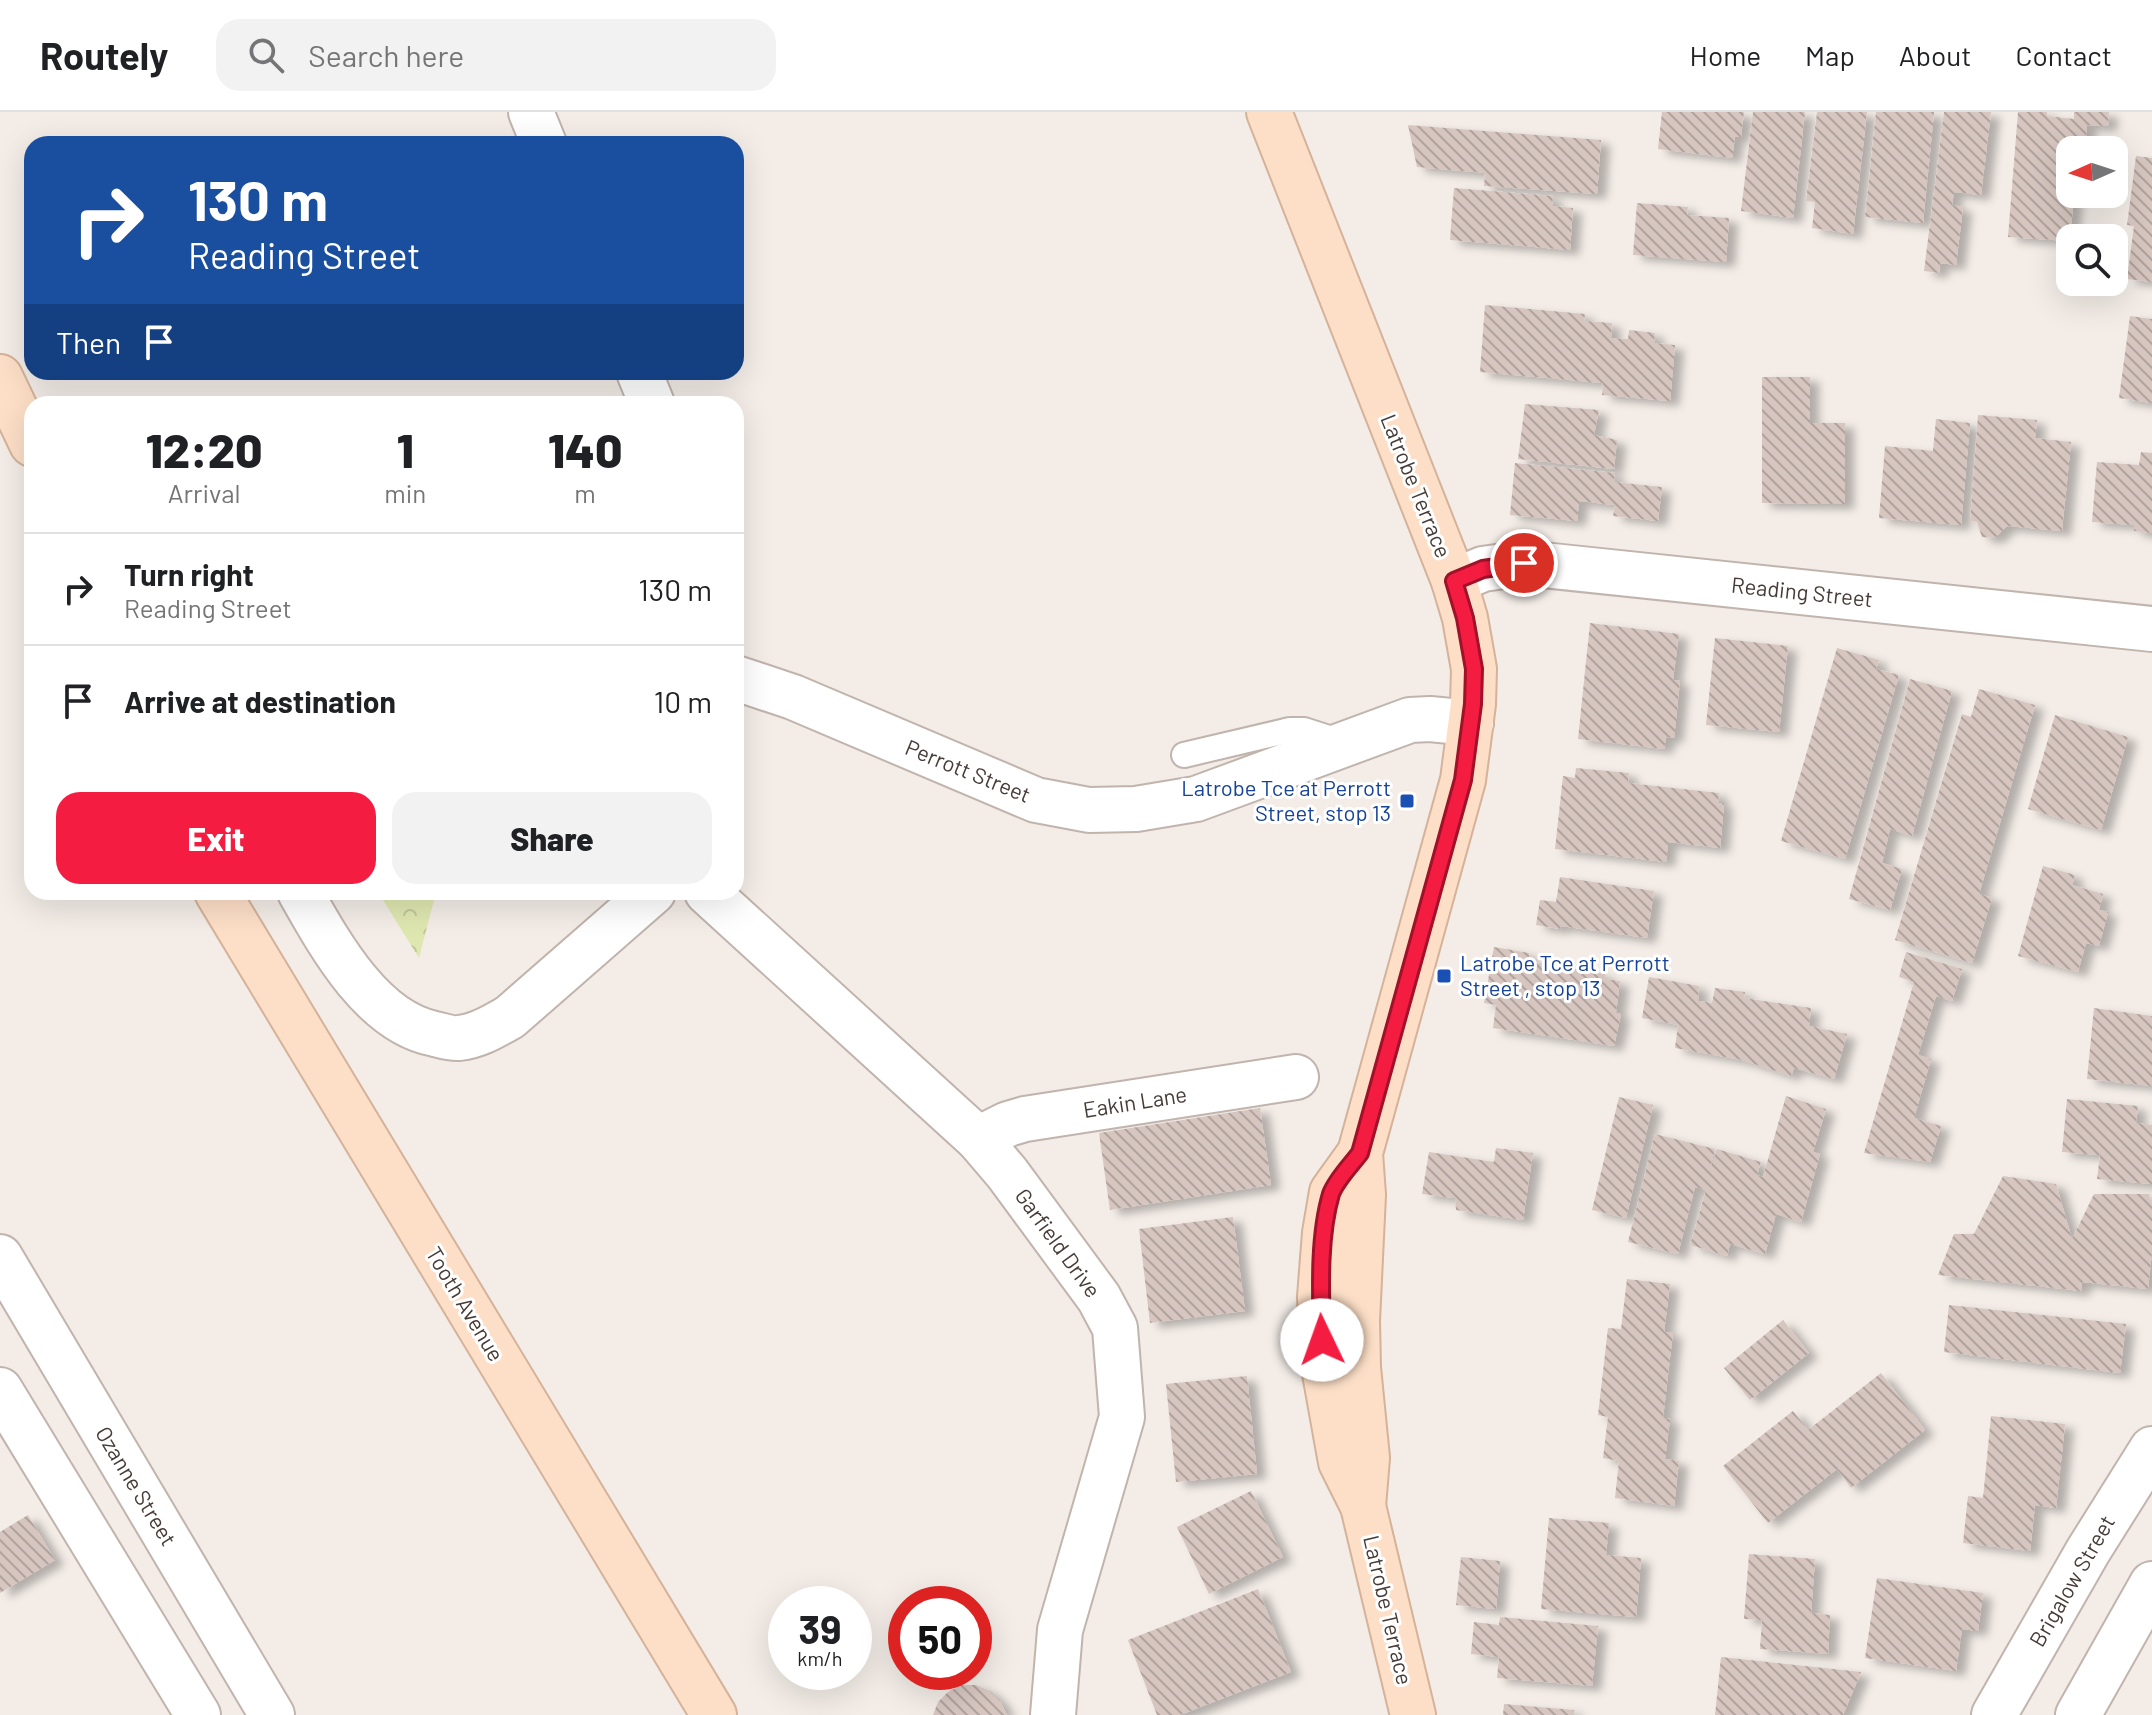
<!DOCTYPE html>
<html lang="en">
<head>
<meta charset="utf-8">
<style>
	body { margin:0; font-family:Barlow,sans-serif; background:#f2f2f2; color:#202124; height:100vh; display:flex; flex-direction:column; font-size:30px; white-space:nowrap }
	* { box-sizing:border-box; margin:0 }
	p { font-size:26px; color:#757577 }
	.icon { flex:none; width:44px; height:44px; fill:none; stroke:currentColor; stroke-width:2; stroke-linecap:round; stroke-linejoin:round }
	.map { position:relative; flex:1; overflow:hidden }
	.side { position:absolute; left:24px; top:284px; width:720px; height:504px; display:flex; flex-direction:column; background:#fff; border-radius:24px; box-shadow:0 8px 32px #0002 }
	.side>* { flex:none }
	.banner { position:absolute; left:24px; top:24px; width:720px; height:244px; border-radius:24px; box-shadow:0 8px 32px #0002; background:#1a4fa0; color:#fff; overflow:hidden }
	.needle { width:52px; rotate:267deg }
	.buttons { position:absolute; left:2056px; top:24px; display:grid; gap:16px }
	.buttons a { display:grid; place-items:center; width:72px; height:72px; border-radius:16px; background:#fff; box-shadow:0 8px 32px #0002; font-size:40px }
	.speed { position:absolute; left:768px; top:1474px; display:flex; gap:16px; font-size:40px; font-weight:700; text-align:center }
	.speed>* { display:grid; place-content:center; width:104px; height:104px; border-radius:50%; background:#fff; box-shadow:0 8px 32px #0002; line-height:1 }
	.speed small { font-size:20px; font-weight:400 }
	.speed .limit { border:12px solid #d22; background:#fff; color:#111 }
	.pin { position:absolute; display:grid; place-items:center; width:68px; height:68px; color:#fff; margin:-34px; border:4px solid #fff; border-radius:50%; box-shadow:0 2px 8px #0007 }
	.me { position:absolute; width:88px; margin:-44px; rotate:357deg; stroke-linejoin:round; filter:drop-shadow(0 0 6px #0008) }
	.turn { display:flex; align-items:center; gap:28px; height:168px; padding:0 32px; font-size:36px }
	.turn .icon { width:104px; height:104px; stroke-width:2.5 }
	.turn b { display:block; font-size:56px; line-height:68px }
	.then { display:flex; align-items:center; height:76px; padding:0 32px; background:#0003; gap:16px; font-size:30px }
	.eta { display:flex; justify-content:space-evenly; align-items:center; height:136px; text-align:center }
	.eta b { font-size:48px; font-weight:800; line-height:56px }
	.button { display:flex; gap:16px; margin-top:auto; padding:16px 32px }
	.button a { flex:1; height:92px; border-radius:24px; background:#f51c41; color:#fff; font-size:32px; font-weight:800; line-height:92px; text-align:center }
	.button a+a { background:#f2f2f2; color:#202124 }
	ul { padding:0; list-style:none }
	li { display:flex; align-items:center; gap:24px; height:112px; padding:0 32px; border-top:2px solid #e0e0e0 }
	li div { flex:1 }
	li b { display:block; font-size:30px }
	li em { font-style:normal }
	header { display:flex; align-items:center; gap:48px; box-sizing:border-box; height:112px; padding:0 40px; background:#fff; border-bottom:2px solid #e0e0e0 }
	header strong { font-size:38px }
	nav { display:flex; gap:44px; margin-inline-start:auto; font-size:28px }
	.search { width:560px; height:72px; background:#f2f2f2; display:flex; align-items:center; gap:20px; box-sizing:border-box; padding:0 28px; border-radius:24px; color:#757577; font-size:30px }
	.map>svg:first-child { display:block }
	.park { fill:url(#park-crowns) }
	.building { fill:url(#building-back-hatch); filter:url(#shadow) }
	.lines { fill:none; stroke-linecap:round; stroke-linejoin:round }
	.lane-casing { stroke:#c1b4ad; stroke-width:28 }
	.street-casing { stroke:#c1b4ad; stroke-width:48 }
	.secondary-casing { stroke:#d5b29a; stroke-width:48 }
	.lane { stroke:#fff; stroke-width:24 }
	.street { stroke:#fff; stroke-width:44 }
	.secondary { stroke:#fddfc7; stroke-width:44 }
	.route-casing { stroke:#9f122a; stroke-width:20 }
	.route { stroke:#f51c41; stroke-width:14 }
	.transit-dot { fill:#1a4fb4; stroke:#fff; stroke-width:3 }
	.labels { text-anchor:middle; stroke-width:6; stroke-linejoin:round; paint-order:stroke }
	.street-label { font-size:22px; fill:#463b36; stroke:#fff }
	.transit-label { font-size:22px; fill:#164399; stroke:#fff; text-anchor:end }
</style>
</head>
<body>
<header>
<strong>Routely</strong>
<div class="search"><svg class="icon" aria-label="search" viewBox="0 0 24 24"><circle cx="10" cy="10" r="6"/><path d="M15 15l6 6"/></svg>Search here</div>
<nav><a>Home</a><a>Map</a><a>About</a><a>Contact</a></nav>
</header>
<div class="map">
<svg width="2152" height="1603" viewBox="0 0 2152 1603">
	<defs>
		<pattern id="park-crowns" width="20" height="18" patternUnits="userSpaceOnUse" patternTransform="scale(2)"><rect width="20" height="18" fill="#dfe7b1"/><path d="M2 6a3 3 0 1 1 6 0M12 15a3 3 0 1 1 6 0" fill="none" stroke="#c1c799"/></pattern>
		<pattern id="building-back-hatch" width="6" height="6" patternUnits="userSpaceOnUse" patternTransform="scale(2)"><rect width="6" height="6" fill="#d7c6c0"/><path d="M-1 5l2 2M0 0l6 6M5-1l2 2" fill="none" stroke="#b0a29d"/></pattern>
		<filter id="shadow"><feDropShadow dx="9" dy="5" stdDeviation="4" flood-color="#0004"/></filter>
	</defs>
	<rect width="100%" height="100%" fill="#f3ece7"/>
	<polygon class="park" points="378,780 436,780 419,846"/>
	<g class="building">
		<polygon points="1662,0 1744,0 1741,25 1735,25 1732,46 1658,37"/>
		<polygon points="1753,0 1805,0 1793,106 1741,99"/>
		<polygon points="1817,0 1867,0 1853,122 1812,116 1815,90 1806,89"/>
		<polygon points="1876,0 1934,0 1923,111 1865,105"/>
		<polygon points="1944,0 1991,0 1981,83 1954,80 1952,93 1963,95 1956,153 1940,151 1939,161 1924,159"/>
		<polygon points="2018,0 2047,0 2047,4 2074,7 2074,0 2109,0 2108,14 2087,13 2085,38 2070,38 2070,82 2074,82 2070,129 2008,125"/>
		<polygon points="1408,13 1601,28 1597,82 1484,74 1485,61 1417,55"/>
		<polygon points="2136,44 2152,46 2152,170 2127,167 2134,114 2127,113"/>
		<polygon points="1454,76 1553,84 1552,94 1573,96 1570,138 1450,128"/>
		<polygon points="1637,91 1688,95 1687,103 1729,106 1726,150 1633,143"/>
		<polygon points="1485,193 1585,202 1584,209 1612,211 1611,226 1628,227 1629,218 1655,221 1654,231 1675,233 1670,289 1602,283 1603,271 1480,260"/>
		<polygon points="2130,204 2152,207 2152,291 2119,286"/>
		<polygon points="1762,265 1810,265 1810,311 1845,311 1845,392 1762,391"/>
		<polygon points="1525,292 1599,298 1594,323 1617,328 1614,357 1518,347"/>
		<polygon points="1978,303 2037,308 2035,326 2071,330 2062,419 2007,414 1995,426 1982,425 1977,410 1970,409"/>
		<polygon points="1936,307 1970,311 1961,413 1879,406 1885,334 1933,339"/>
		<polygon points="2141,340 2152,341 2152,421 2134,419 2134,413 2092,410 2097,350 2139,353"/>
		<polygon points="1515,351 1615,361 1614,370 1662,375 1658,409 1613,404 1615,393 1579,389 1577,409 1510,403"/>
		<polygon points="1590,511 1679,522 1673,568 1680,569 1674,626 1666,625 1664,637 1578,627"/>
		<polygon points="1715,526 1788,534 1779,620 1706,613"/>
		<polygon points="1837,536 1879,548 1876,557 1899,563 1845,747 1781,729"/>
		<polygon points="1910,567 1952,579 1912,724 1890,717 1882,751 1902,757 1890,798 1849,787"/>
		<polygon points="1979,577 2035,593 1979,782 1992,786 1972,851 1895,828 1962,602 1971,605"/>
		<polygon points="2055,603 2128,625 2101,718 2028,697"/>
		<polygon points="1576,656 1629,661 1628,671 1719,681 1718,691 1724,691 1720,736 1668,730 1666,750 1555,737 1563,664 1575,666"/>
		<polygon points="2043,754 2075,763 2072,773 2103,782 2099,798 2108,800 2099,834 2086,831 2078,860 2018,844"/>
		<polygon points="1560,765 1654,779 1647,826 1561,814 1560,817 1536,813 1540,788 1556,790"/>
		<polygon points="1494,835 1529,841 1529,849 1605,862 1605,867 1620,869 1616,901 1621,902 1614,934 1493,916 1496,893 1484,891"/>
		<polygon points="1906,840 1962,857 1952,889 1936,884 1918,943 1931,947 1914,1006 1941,1014 1930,1050 1864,1041 1914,870 1899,865"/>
		<polygon points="1649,865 1699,874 1698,889 1712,891 1715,876 1745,880 1744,886 1811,896 1809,914 1847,922 1834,967 1794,956 1791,964 1742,948 1675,936 1678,913 1642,906"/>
		<polygon points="2094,896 2152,904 2152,974 2087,967"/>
		<polygon points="1786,984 1826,997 1813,1040 1820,1042 1801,1110 1776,1102 1765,1142 1730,1132 1727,1144 1690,1133 1706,1078 1695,1075 1678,1142 1628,1130 1655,1022 1715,1037 1709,1061 1717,1037 1761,1050 1757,1063 1763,1065"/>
		<polygon points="1619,985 1653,993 1626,1106 1592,1098"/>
		<polygon points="2067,987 2138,994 2136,1011 2152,1013 2152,1072 2097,1067 2100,1043 2062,1040"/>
		<polygon points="1260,996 1271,1073 1110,1098 1099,1021"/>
		<polygon points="1496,1036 1533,1041 1523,1108 1456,1098 1455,1086 1422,1082 1429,1040 1494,1050"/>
		<polygon points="2003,1064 2056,1072 2072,1127 2094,1082 2149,1082 2152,1093 2152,1140 2148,1177 2082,1170 2081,1179 1938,1163 1954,1122 1974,1122"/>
		<polygon points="1233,1105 1245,1199 1150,1211 1139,1117"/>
		<polygon points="1627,1167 1670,1172 1664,1220 1673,1220 1663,1306 1670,1307 1665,1347 1679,1349 1674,1394 1615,1386 1619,1349 1603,1346 1608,1305 1598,1303 1608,1216 1621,1217"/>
		<polygon points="1949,1193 2126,1212 2120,1261 1944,1240"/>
		<polygon points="1783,1208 1809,1241 1750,1288 1724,1256"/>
		<polygon points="1881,1261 1925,1318 1851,1376 1837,1357 1768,1411 1723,1354 1793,1299 1808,1318"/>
		<polygon points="1247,1264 1257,1362 1176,1370 1166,1272"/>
		<polygon points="1991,1304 2065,1312 2056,1396 2035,1393 2030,1439 1963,1431 1968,1384 1983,1386"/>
		<polygon points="1251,1379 1283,1445 1209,1482 1177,1415"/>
		<polygon points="28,1403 55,1448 0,1481 0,1420"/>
		<polygon points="1549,1406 1609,1411 1606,1443 1641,1446 1636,1505 1541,1497"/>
		<polygon points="1749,1442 1815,1447 1811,1501 1830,1503 1828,1542 1760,1537 1762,1508 1744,1507"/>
		<polygon points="1461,1445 1500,1449 1496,1497 1456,1493"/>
		<polygon points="1877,1466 1983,1481 1978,1519 1962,1517 1956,1559 1865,1546"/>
		<polygon points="1258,1477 1291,1560 1180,1603 1157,1603 1128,1528"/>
		<polygon points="1500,1505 1598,1514 1592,1574 1497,1566 1499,1545 1471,1542 1474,1510 1499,1513"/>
		<polygon points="1721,1545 1861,1560 1843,1603 1715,1603"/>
		<polygon points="961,1573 976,1573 990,1579 1000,1589 1007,1603 933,1603 938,1590 948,1580"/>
		<polygon points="1504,1592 1574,1598 1574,1603 1503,1603"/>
	</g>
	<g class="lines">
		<defs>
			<polyline id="lane" points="1184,643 1290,618 1304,618 1341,630"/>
			<g id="street">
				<polyline points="531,0 544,32"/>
				<polyline points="639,260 652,292"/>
				<polyline points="1454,469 1483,457 1524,451 2152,517"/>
				<polyline points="736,566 793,585 1036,688 1089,698 1136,697 1196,687 1410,608 1430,607 1471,611"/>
				<path d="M300 780C330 833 372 910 435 922 443 924 452 927 459 926 478 924 494 914 510 905L653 780"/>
				<polyline points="707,780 978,1027 1007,1061 1099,1186 1115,1216 1122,1305 1060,1518 1053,1603"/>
				<polyline points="978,1027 1008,1012 1025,1007 1296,965"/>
				<polyline points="0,1145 272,1603"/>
				<polyline points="0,1278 198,1603"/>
				<polyline points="1994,1603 2088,1439 2152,1337"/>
				<polyline points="2078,1603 2152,1472"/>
			</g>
			<g id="secondary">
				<polyline points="1269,0 1454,469 1465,506 1474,557 1473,592 1463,668 1360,1041 1363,1083 1357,1209 1358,1256 1367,1346 1363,1394"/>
				<polyline points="0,265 32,332"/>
				<polyline points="217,780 714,1603"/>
				<polyline points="1360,1041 1332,1080 1325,1121 1320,1185 1323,1250 1341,1350 1363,1394 1413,1603"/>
			</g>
		</defs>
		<use href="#lane" class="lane-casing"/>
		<use href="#street" class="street-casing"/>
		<use href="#secondary" class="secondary-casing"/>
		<use href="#lane" class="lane"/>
		<use href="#street" class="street"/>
		<use href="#secondary" class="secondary"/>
	</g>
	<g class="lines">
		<defs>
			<path id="route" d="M1322 1228C1321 1183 1318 1126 1331 1082 1336 1068 1351 1053 1360 1041L1463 668 1473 592 1474 557 1465 506 1454 469 1483 457 1524 451"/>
		</defs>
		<use href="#route" class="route-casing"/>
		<use href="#route" class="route"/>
	</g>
	<g class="transit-dot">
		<rect x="1399" y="681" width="16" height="16" rx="4"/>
		<rect x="1436" y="856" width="16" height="16" rx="4"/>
	</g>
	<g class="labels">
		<g class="street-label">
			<text transform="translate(1416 374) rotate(68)" y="8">Latrobe Terrace</text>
			<text transform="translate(1802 480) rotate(6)" y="8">Reading Street</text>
			<text transform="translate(968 659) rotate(22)" y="8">Perrott Street</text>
			<text transform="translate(1135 990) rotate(-9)" y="8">Eakin Lane</text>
			<text transform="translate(1058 1131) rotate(54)" y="8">Garfield Drive</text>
			<text transform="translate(465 1192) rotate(59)" y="8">Tooth Avenue</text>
			<text transform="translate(136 1374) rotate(59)" y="8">Ozanne Street</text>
			<text transform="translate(2072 1469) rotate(-60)" y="8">Brigalow Street</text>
			<text transform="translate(1388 1498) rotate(77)" y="8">Latrobe Terrace</text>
		</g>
		<g class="transit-label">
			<text x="1391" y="684">Latrobe Tce at Perrott<tspan x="1391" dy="25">Street, stop 13</tspan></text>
			<text x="1460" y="859" text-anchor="start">Latrobe Tce at Perrott<tspan x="1460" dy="25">Street , stop 13</tspan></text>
		</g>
	</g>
</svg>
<div class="buttons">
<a><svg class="needle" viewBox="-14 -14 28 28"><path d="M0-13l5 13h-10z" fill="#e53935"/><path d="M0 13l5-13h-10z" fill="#757577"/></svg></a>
<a><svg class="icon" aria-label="search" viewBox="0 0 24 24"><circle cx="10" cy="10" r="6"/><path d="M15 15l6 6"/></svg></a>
</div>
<div class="speed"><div>39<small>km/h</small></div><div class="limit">50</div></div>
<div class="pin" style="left:1524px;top:451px;background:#d93025"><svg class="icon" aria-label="arrive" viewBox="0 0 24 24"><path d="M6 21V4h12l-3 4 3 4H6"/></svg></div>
<svg class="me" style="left:1322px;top:1228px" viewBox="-20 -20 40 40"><circle r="19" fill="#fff"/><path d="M0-13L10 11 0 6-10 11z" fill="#f51c41"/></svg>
<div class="banner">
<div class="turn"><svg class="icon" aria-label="right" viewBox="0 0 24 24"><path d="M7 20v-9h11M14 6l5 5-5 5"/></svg><div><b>130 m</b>Reading Street</div></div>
<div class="then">Then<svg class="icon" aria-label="arrive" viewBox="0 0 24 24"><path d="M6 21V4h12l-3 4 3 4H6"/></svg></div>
</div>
<section class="side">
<div class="eta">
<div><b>12:20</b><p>Arrival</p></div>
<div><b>1</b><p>min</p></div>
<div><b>140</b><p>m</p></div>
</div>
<ul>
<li><svg class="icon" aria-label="right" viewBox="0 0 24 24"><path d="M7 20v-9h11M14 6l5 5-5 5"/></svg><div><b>Turn right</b><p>Reading Street</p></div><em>130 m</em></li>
<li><svg class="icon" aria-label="arrive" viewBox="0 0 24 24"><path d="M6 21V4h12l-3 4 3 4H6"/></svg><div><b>Arrive at destination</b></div><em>10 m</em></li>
</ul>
<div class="button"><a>Exit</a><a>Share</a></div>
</section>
</div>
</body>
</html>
